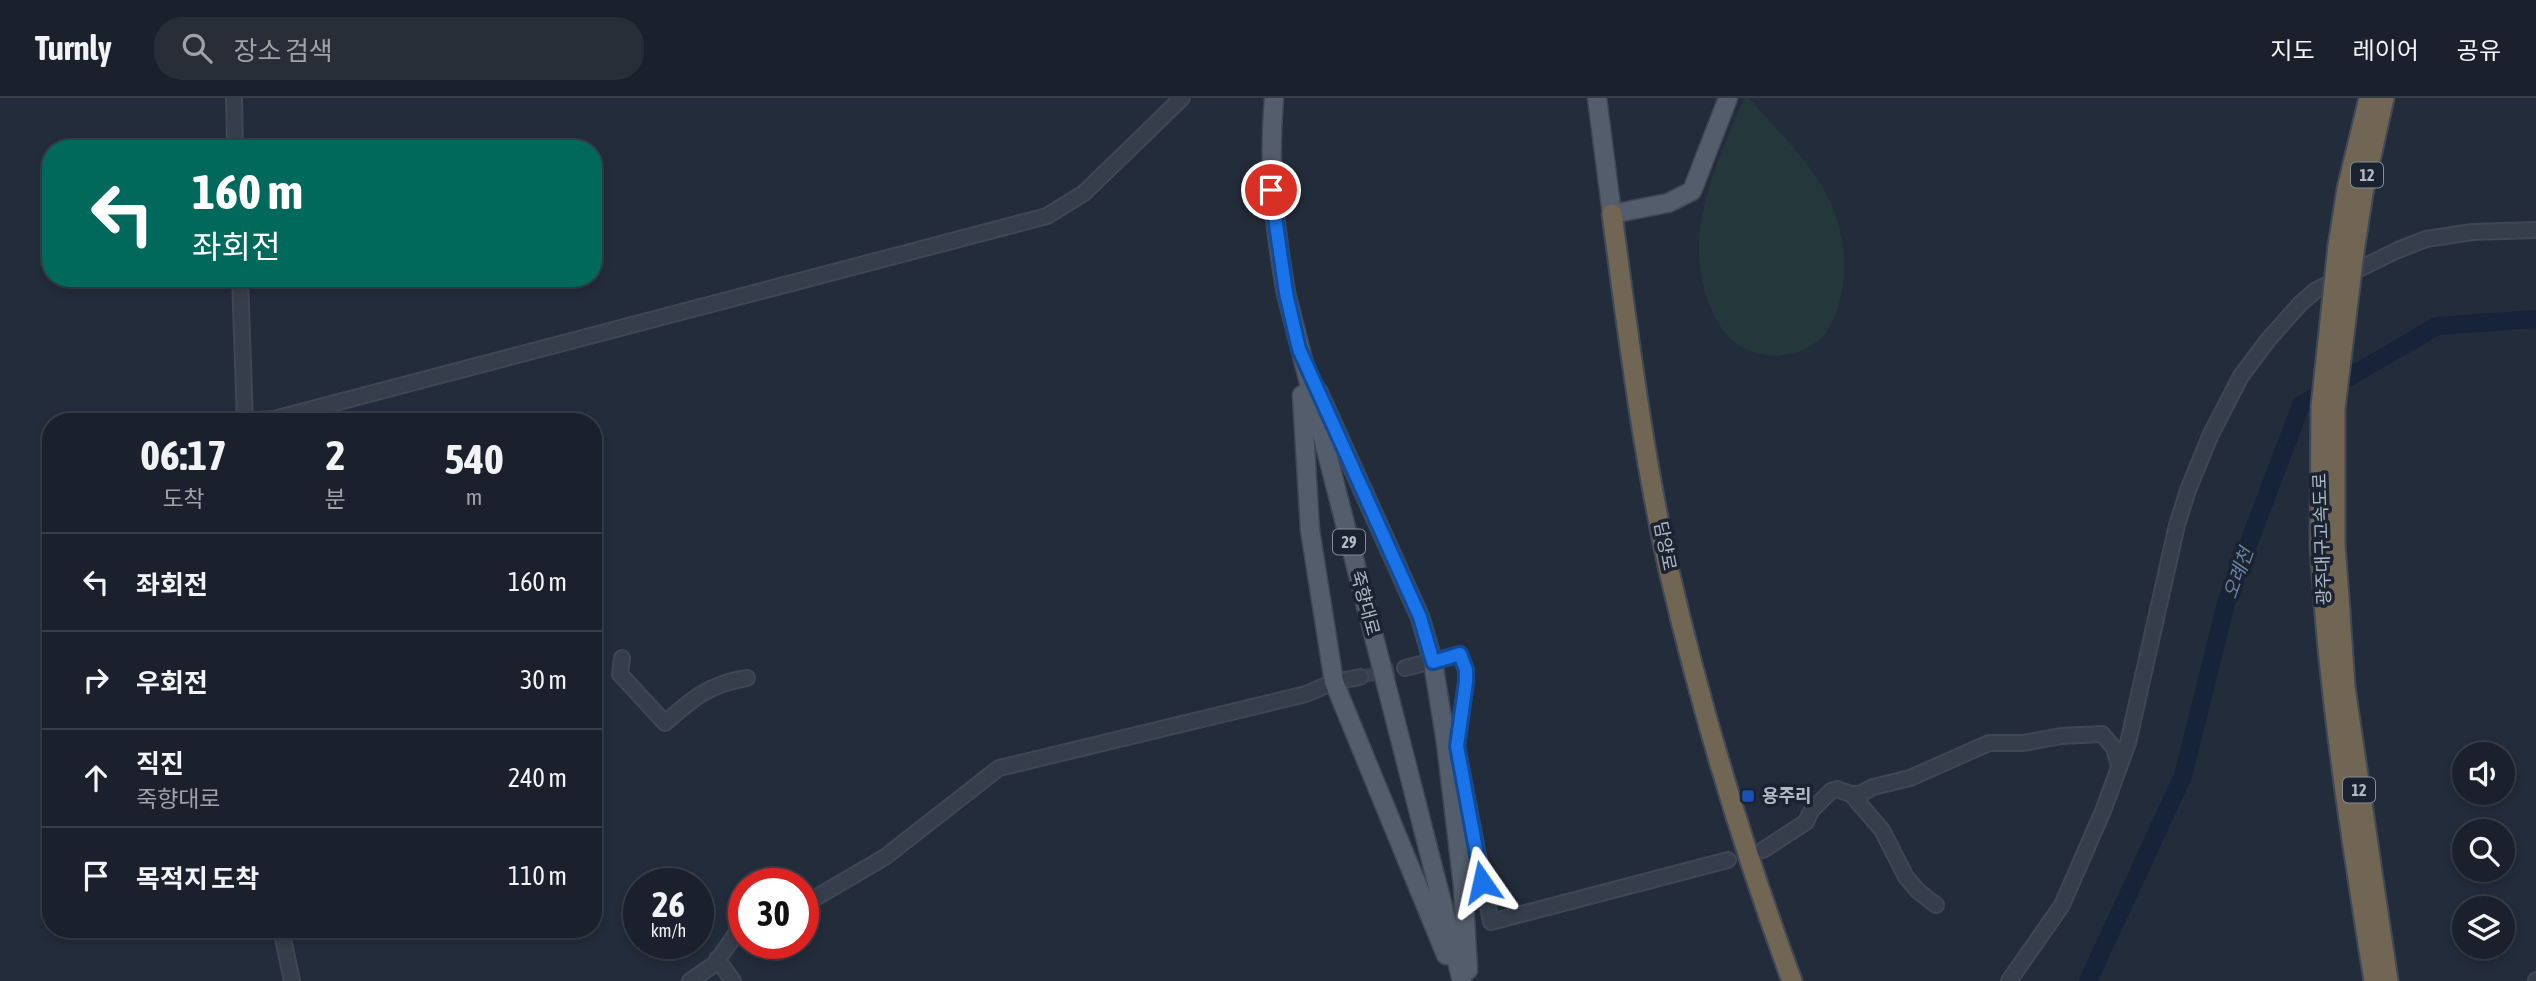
<!DOCTYPE html>
<html lang="ko">
<head>
<meta charset="utf-8">
<style>
	body { margin:0; font-family:"Asap Condensed","Noto Sans KR",sans-serif; background:#272e38; color:#f1f3f6; height:100vh; display:flex; flex-direction:column; font-size:26px; white-space:nowrap }
	* { box-sizing:border-box; margin:0 }
	p { font-size:23px; color:#9fa3a9 }
	.icon { flex:none; width:38px; height:38px; fill:none; stroke:currentColor; stroke-width:2; stroke-linecap:round; stroke-linejoin:round }
	.map { position:relative; flex:1; overflow:hidden }
	.sheet { position:absolute; left:42px; top:315px; width:560px; height:525px; display:flex; flex-direction:column; background:#1a212c; border-radius:28px; box-shadow:0 4px 10px #0003,0 0 0 2px #383e48 }
	.sheet>* { flex:none }
	.top-card { position:absolute; left:42px; top:42px; width:560px; height:147px; border-radius:28px; box-shadow:0 4px 10px #0003,0 0 0 2px #383e48; background:#00695c; color:#fff; overflow:hidden }
	.fabs { position:absolute; left:2452px; top:644px; display:grid; gap:14px }
	.fabs a { display:grid; place-items:center; width:63px; height:63px; border-radius:50%; background:#1a212c; box-shadow:0 4px 10px #0003,0 0 0 2px #383e48; font-size:35px }
	.speed { position:absolute; left:623px; top:770px; display:flex; gap:14px; font-size:35px; font-weight:700; text-align:center }
	.speed>* { display:grid; place-content:center; width:91px; height:91px; border-radius:50%; background:#1a212c; box-shadow:0 4px 10px #0003,0 0 0 2px #383e48; line-height:1 }
	.speed small { font-size:18px; font-weight:400 }
	.speed .limit { border:10px solid #d22; background:#fff; color:#111 }
	.pin { position:absolute; display:grid; place-items:center; width:60px; height:60px; color:#fff; margin:-30px; border:4px solid #fff; border-radius:50%; box-shadow:0 2px 7px #0007 }
	.me { position:absolute; width:77px; margin:-38px; rotate:349deg; stroke-linejoin:round; filter:drop-shadow(0 0 5px #0008) }
	.turn { display:flex; align-items:center; gap:24px; height:147px; padding:0 35px; font-size:32px }
	.turn .icon { width:91px; height:91px; stroke-width:2.5 }
	.turn b { display:block; font-size:49px; line-height:60px }
	.eta { display:flex; justify-content:space-evenly; align-items:center; height:119px; text-align:center }
	.eta b { font-size:42px; font-weight:700; line-height:49px }
	ul { padding:0; list-style:none }
	li { display:flex; align-items:center; gap:21px; height:98px; padding:0 35px; border-top:2px solid #383e48 }
	li div { flex:1 }
	li b { display:block; font-size:26px }
	li em { font-style:normal }
	header { display:flex; align-items:center; gap:42px; box-sizing:border-box; height:98px; padding:0 35px; background:#1a212c; border-bottom:2px solid #383e48 }
	header strong { font-size:33px }
	nav { display:flex; gap:38px; margin-inline-start:auto; font-size:24px }
	.search { width:490px; height:63px; background:#272e38; display:flex; align-items:center; gap:18px; box-sizing:border-box; padding:0 24px; border-radius:28px; color:#9fa3a9; font-size:26px }
	.map>svg:first-child { display:block }
	.green { fill:#24383c }
	.lines { fill:none; stroke-linecap:round; stroke-linejoin:round }
	.river { stroke:#162338; stroke-width:18 }
	.minor-tunnel { stroke:#384150; stroke-width:14; stroke-dasharray:14 7; stroke-linecap:butt }
	.minor-casing { stroke:#3f4754; stroke-width:18 }
	.major-casing { stroke:#3f4754; stroke-width:21 }
	.highway-casing { stroke:#414956; stroke-width:23 }
	.minor { stroke:#363e4b; stroke-width:14 }
	.major { stroke:#545d6b; stroke-width:18 }
	.highway { stroke:#716653; stroke-width:19 }
	.highway-bridge-casing { stroke:#414956; stroke-width:23; stroke-linecap:butt }
	.highway-bridge { stroke:#716653; stroke-width:19 }
	.route-casing { stroke:#114b97; stroke-width:18 }
	.route { stroke:#1a73e8; stroke-width:12 }
	.transit-dot { fill:#1a4fb4; stroke:#1b2330; stroke-width:2.5 }
	.labels { text-anchor:middle; stroke-width:7; stroke-linejoin:round; paint-order:stroke }
	.shield { fill:#1b2330; stroke:#848c9a; stroke-width:2 }
	.shield-label { font-size:16px; font-weight:bold; fill:#b1b9c7 }
	.street-label { font-size:18px; fill:#b1b9c7; stroke:#1b2330 }
	.poi-label { font-size:18px; font-weight:bold; fill:#b1b9c7; stroke:#1b2330; text-anchor:start }
	.water-label { font-size:19px; font-style:italic; fill:#6b82a6; stroke:#1b2330 }
</style>
</head>
<body>
<header>
<strong>Turnly</strong>
<div class="search"><svg class="icon" aria-label="search" viewBox="0 0 24 24"><circle cx="10" cy="10" r="6"/><path d="M15 15l6 6"/></svg>장소 검색</div>
<nav><a>지도</a><a>레이어</a><a>공유</a></nav>
</header>
<div class="map">
<svg width="2536" height="883" viewBox="0 0 2536 883">
	<rect width="100%" height="100%" fill="#232c3b"/>
	<path class="green" d="M1744 0H1749C1777 33 1812 64 1830 104 1842 130 1847 159 1843 187 1840 204 1836 222 1825 236 1798 266 1747 265 1723 232 1705 209 1698 170 1699 141 1703 92 1725 45 1744 0Z"/>
	<g class="lines">
		<polyline class="river" points="2088,883 2183,678 2226,505 2301,307 2437,228 2536,221"/>
		<polyline class="minor-tunnel" points="1360,579 1405,570"/>
		<defs>
			<g id="minor">
				<polyline points="234,0 235,51"/>
				<polyline points="240,180 245,324"/>
				<polyline points="245,323 274,321 1047,118 1084,95 1182,0"/>
				<path d="M622 560 620 576 665 625C692 601 709 586 747 580"/>
				<polyline points="1405,570 1460,556 1466,572 1466,584 1457,648 1491,824 1728,762"/>
				<polyline points="1851,696 1882,732 1906,779 1918,793 1936,807"/>
				<polyline points="1763,752 1806,724 1811,713 1831,693 1837,691 1851,696 1860,696 1873,689 1910,680 1989,645 2023,645 2061,638 2102,636 2114,650 2119,668"/>
				<polyline points="803,800 815,800 885,759 999,670 1306,596 1334,584 1360,579"/>
				<polyline points="281,831 292,883"/>
				<polyline points="717,861 733,883"/>
				<polyline points="690,883 715,866 744,824"/>
				<polyline points="2009,883 2062,807 2103,713 2128,645 2177,427 2188,392 2211,336 2241,278 2268,242 2300,206 2316,192 2398,152 2426,141 2472,134 2536,132"/>
				<polyline points="2536,883 2536,882"/>
			</g>
			<g id="major">
				<path d="M1274 0C1268 70 1274 126 1286 195L1462 883"/>
				<polyline points="1597,0 1612,116 1668,105 1692,93 1728,0"/>
				<polyline points="1318,293 1420,519 1433,564 1446,645 1463,788 1468,872"/>
				<polyline points="1302,297 1310,432 1334,584 1446,857"/>
			</g>
			<g id="highway">
				<path d="M1612 116C1628 236 1643 358 1670 477 1702 614 1743 750 1792 883"/>
				<polyline points="2338,148 2347,91 2369,0"/>
				<polyline points="2354,154 2363,95 2384,0"/>
				<polyline points="2339,500 2345,589 2388,883"/>
				<path d="M2324 504C2334 632 2354 757 2374 883"/>
			</g>
		</defs>
		<use href="#minor" class="minor-casing"/>
		<use href="#major" class="major-casing"/>
		<use href="#highway" class="highway-casing"/>
		<use href="#minor" class="minor"/>
		<use href="#major" class="major"/>
		<use href="#highway" class="highway"/>
		<defs>
			<g id="highway-bridge">
				<polyline points="2339,500 2335,447 2335,311 2354,154"/>
				<polyline points="2324,504 2320,448 2321,309 2338,148"/>
			</g>
		</defs>
		<use href="#highway-bridge" class="highway-bridge-casing"/>
		<use href="#highway-bridge" class="highway-bridge"/>
	</g>
	<g class="lines">
		<defs>
			<polyline id="route" points="1271,92 1286,195 1299,251 1420,519 1433,564 1460,556 1466,572 1466,584 1457,648 1482,784"/>
		</defs>
		<use href="#route" class="route-casing"/>
		<use href="#route" class="route"/>
	</g>
	<rect class="transit-dot" x="1741" y="691" width="14" height="14" rx="3.5"/>
	<g class="labels">
		<g class="shield">
			<rect x="2351" y="64.5" width="32" height="25" rx="5"/>
			<rect x="1333" y="431.5" width="32" height="25" rx="5"/>
			<rect x="2343" y="679.5" width="32" height="25" rx="5"/>
		</g>
		<g class="shield-label">
			<text x="2367" y="83">12</text>
			<text x="1349" y="450">29</text>
			<text x="2359" y="698">12</text>
		</g>
		<g class="street-label">
			<text transform="translate(2322 441) rotate(-92)" y="6">광주대구고속도로</text>
			<text transform="translate(1665 448) rotate(79)" y="6">담양로</text>
			<text transform="translate(1365 505) rotate(75)" y="6">죽향대로</text>
		</g>
		<g class="poi-label">
			<text x="1762" y="704">용주리</text>
		</g>
		<g class="water-label">
			<text transform="translate(2238 475) rotate(-70)" y="7">오례천</text>
		</g>
	</g>
</svg>
<div class="fabs">
<a><svg class="icon" aria-label="sound" viewBox="0 0 24 24"><path d="M4 9h4l5-4v14l-5-4H4zM17 9q2 3 0 6"/></svg></a>
<a><svg class="icon" aria-label="search" viewBox="0 0 24 24"><circle cx="10" cy="10" r="6"/><path d="M15 15l6 6"/></svg></a>
<a><svg class="icon" aria-label="layers" viewBox="0 0 24 24"><path d="M12 4l9 5-9 5-9-5zM3 14l9 5 9-5"/></svg></a>
</div>
<div class="speed"><div>26<small>km/h</small></div><div class="limit">30</div></div>
<div class="pin" style="left:1271px;top:92px;background:#d93025"><svg class="icon" aria-label="arrive" viewBox="0 0 24 24"><path d="M6 21V4h12l-3 4 3 4H6"/></svg></div>
<svg class="me" style="left:1482px;top:784px" viewBox="-20 -20 40 40"><path d="M0-17L14 15 0 8-14 15z" fill="#1a73e8" stroke="#fff" stroke-width="4"/></svg>
<div class="top-card">
<div class="turn"><svg class="icon" aria-label="left" viewBox="0 0 24 24"><path d="M17 20v-9H6M10 6l-5 5 5 5"/></svg><div><b>160 m</b>좌회전</div></div>
</div>
<section class="sheet">
<div class="eta">
<div><b>06:17</b><p>도착</p></div>
<div><b>2</b><p>분</p></div>
<div><b>540</b><p>m</p></div>
</div>
<ul>
<li><svg class="icon" aria-label="left" viewBox="0 0 24 24"><path d="M17 20v-9H6M10 6l-5 5 5 5"/></svg><div><b>좌회전</b></div><em>160 m</em></li>
<li><svg class="icon" aria-label="right" viewBox="0 0 24 24"><path d="M7 20v-9h11M14 6l5 5-5 5"/></svg><div><b>우회전</b></div><em>30 m</em></li>
<li><svg class="icon" aria-label="ahead" viewBox="0 0 24 24"><path d="M12 20V5M6 11l6-6 6 6"/></svg><div><b>직진</b><p>죽향대로</p></div><em>240 m</em></li>
<li><svg class="icon" aria-label="arrive" viewBox="0 0 24 24"><path d="M6 21V4h12l-3 4 3 4H6"/></svg><div><b>목적지 도착</b></div><em>110 m</em></li>
</ul>
</section>
</div>
</body>
</html>
